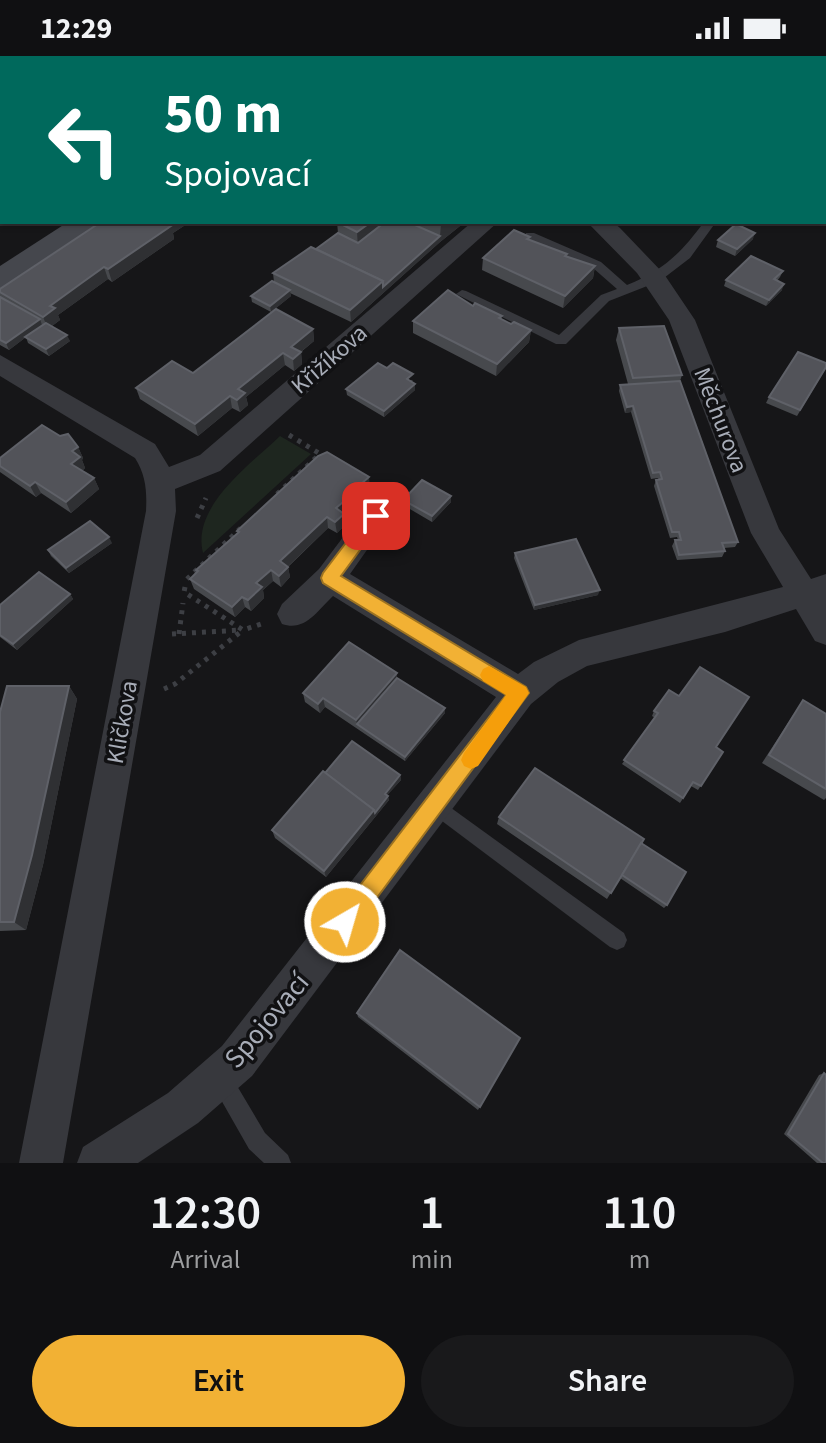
<!DOCTYPE html>
<html lang="en">
<head>
<meta charset="utf-8">
<style>
	body { margin:0; font-family:"Source Sans 3",sans-serif; background:#19191b; color:#f1f3f6; height:100vh; display:flex; flex-direction:column; font-size:30px; white-space:nowrap }
	* { box-sizing:border-box; margin:0 }
	p { font-size:26px; color:#9c9d9f }
	.icon { flex:none; width:44px; height:44px; fill:none; stroke:currentColor; stroke-width:2; stroke-linecap:round; stroke-linejoin:round }
	.map { position:relative; height:1107px; overflow:hidden }
	.side { display:flex; flex-direction:column; background:#101012; flex:1 }
	.side>* { flex:none }
	.top-card { position:absolute; left:0px; top:0px; width:826px; height:168px; box-shadow:0 2px 6px #0004,0 0 0 2px #303032; background:#00695c; color:#fff; overflow:hidden }
	.pin { position:absolute; display:grid; place-items:center; width:68px; height:68px; color:#fff; margin:-34px; border-radius:16px; box-shadow:0 4px 12px #0006 }
	.me { position:absolute; width:88px; margin:-44px; rotate:38deg; stroke-linejoin:round; filter:drop-shadow(0 0 6px #0008) }
	.turn { display:flex; align-items:center; gap:28px; height:168px; padding:0 32px; font-size:36px }
	.turn .icon { width:104px; height:104px; stroke-width:2.5 }
	.turn b { display:block; font-size:56px; line-height:68px }
	.eta { display:flex; justify-content:space-evenly; align-items:center; height:136px; text-align:center }
	.eta b { font-size:48px; font-weight:600; line-height:56px }
	.action { display:flex; gap:16px; margin-top:auto; padding:16px 32px }
	.action a { flex:1; height:92px; border-radius:48px; background:#f2b134; color:#111; font-size:32px; font-weight:600; line-height:92px; text-align:center }
	.action a+a { background:#19191b; color:#f1f3f6 }
	.status { display:flex; justify-content:space-between; align-items:center; height:56px; padding:0 40px; background:#101012; direction:ltr }
	.status svg { height:22px; fill:currentColor }
	.map>svg:first-child { display:block }
	.green { fill:#1e261f }
	.lines { fill:none; stroke-linecap:round; stroke-linejoin:round }
	.path-far1 { stroke:#3d3f44; stroke-width:3; stroke-dasharray:3 4; stroke-linecap:butt }
	.path { stroke:#3d3f44; stroke-width:5; stroke-dasharray:4 6; stroke-linecap:butt }
	.service { fill:#37383d; fill-rule:evenodd }
	.minor { fill:#37383d; fill-rule:evenodd }
	.secondary { fill:#45474d; fill-rule:evenodd }
	.wall { fill:#47494d }
	.shaded-wall { fill:#2f3033 }
	.building { fill:#525359; stroke:#5f6168; stroke-width:2 }
	.route { fill:#f2b134; stroke:#9d7322; stroke-width:2 }
	.slow { fill:#f59e0b }
	.labels { text-anchor:middle; stroke-width:7; stroke-linejoin:round; paint-order:stroke }
	.street-label { font-size:24px; fill:#a8adb8; stroke:#111113 }
	.near-street-label { font-size:28px; fill:#a8adb8; stroke:#111113 }
</style>
</head>
<body>
<div class="status"><b>12:29</b><svg viewBox="0 0 49 12"><path d="M0 12V9h3v3zM5 12V6h3v6zM10 12V3h3v9zM15 12V0h3v12zM26 1h20v11H26zM47 4h2v5h-2z"/></svg></div>
<div class="map">
<svg width="826" height="1107" viewBox="0 0 826 1107">
	<rect width="100%" height="100%" fill="#161618"/>
	<path class="green" d="M280 380 311 398 203 497C191 450 251 408 280 380Z"/>
	<g class="lines">
		<polyline class="path-far1" points="401,2 405,0"/>
		<g class="path">
			<polyline points="289,379 322,399"/>
			<polyline points="277,438 320,398"/>
			<polyline points="197,462 206,442"/>
			<polyline points="187,523 241,472"/>
			<polyline points="185,531 184,536 243,574 261,568"/>
			<polyline points="172,578 242,574"/>
			<polyline points="179,578 183,547"/>
			<polyline points="164,633 175,628 243,574"/>
		</g>
		<g class="service">
			<path d="M704 166H716L690 202 660 225 609 245 566 288H556L456 238 462 234 466 235 559 279 601 239 617 233 593 212 526 183V177H534L601 206 627 229C664 214 681 197 704 166Z"/>
			<polygon points="436,741 624,877 627,884 624,891 617,894 610,891 430,756 427,750 430,744"/>
			<polygon points="219,1010 227,1013 265,1077 288,1099 291,1107 264,1107 249,1093 208,1021 211,1013"/>
		</g>
		<g class="minor">
			<polygon points="305,0 325,0 327,2 307,2"/>
			<path d="M472 166H498L220 415 175 433 176 455 63 1107H19L146 455C147 436 146 419 135 402L0 320V299L155 388 169 411 200 399Z"/>
			<path d="M587 166H613L620 172 664 218 695 264 779 473 811 523 826 518V589L815 585 796 553 725 576 587 610 558 626 531 648 252 1020 198 1067 138 1107H77L83 1091 168 1037 222 990 496 641 333 540C317 555 305 576 282 568L277 558 282 548 319 513 365 452 376 448 387 452 391 460 350 518 518 618 534 606 579 584 783 531 751 477 669 264 637 217Z"/>
		</g>
		<g class="secondary">
			<polygon points="724,0 755,0 756,2 725,2"/>
			<rect x="824" y="23" width="2" height="16"/>
			<polygon points="68,166 106,166 101,173 12,234 0,237 0,210"/>
		</g>
	</g>
	<g class="wall">
		<polygon points="90,0 167,0 167,2 94,2"/>
		<polygon points="474,0 705,0 712,2 472,2"/>
		<polygon points="101,166 190,166 173,177 174,183 112,226 108,223 58,259 60,264 52,270 70,285 49,300 28,287 26,281 9,294 0,289 0,233"/>
		<polygon points="337,166 465,166 440,186 351,266 290,237 291,240 271,256 252,246 251,240 274,226 273,217 316,193 338,177"/>
		<polygon points="753,183 735,200 716,191 718,184"/>
		<polygon points="530,184 567,198 566,200 595,210 593,222 563,252 482,214 483,202"/>
		<polygon points="783,215 780,221 777,225 782,234 766,250 724,230 726,224"/>
		<polygon points="473,250 502,260 501,264 511,268 531,274 529,286 496,320 413,277 413,265"/>
		<polygon points="619,272 682,319 680,325 738,486 735,491 724,492 725,495 722,501 677,504 672,490 675,484 678,484 677,481 670,482 654,430 656,424 659,424 658,422 651,423 631,356 625,357 619,335 620,329 628,328 616,284"/>
		<polygon points="313,273 314,285 301,296 302,308 294,315 285,309 246,341 248,349 240,356 232,352 198,380 140,343 136,332 193,317"/>
		<polygon points="826,312 797,360 766,347 769,341"/>
		<polygon points="413,324 411,326 415,328 415,334 384,361 347,339 346,333"/>
		<polygon points="78,391 83,402 82,404 85,412 82,415 94,422 99,433 71,457 41,437 36,441 0,416 0,410"/>
		<polygon points="370,432 366,436 367,442 354,455 350,452 344,457 345,469 337,477 328,472 288,511 290,521 281,531 273,525 263,534 264,542 251,555 245,551 235,561 194,533 190,523 197,516 196,514 238,478 237,475"/>
		<polygon points="403,444 451,446 432,466 403,449"/>
		<polygon points="112,487 69,517 51,500 48,494"/>
		<polygon points="515,497 598,539 534,554 514,502"/>
		<polygon points="70,538 73,543 17,594 0,581 0,549"/>
		<polygon points="397,617 397,622 445,657 405,705 325,651 320,657 305,646 303,637"/>
		<polygon points="69,630 77,643 43,809 26,874 0,875 0,656"/>
		<polygon points="803,644 826,658 826,742 824,744 762,707"/>
		<polygon points="654,655 723,696 698,734 691,730 680,747 622,708 655,662 652,660"/>
		<polygon points="325,717 400,719 401,724 387,739 389,744 326,821 275,782 272,774"/>
		<polygon points="499,761 641,787 667,849 664,852 620,822 607,843 497,768"/>
		<polygon points="357,957 520,982 478,1054 358,961"/>
		<polygon points="824,1017 826,1107 817,1107 784,1078 819,1019"/>
	</g>
	<g class="shaded-wall">
		<polygon points="141,0 167,0 167,2 137,2"/>
		<polygon points="168,166 190,166 173,177 174,183 112,226 108,213"/>
		<polygon points="371,166 390,166 358,193 357,176"/>
		<polygon points="444,166 465,166 440,186 351,266 350,254 383,225 440,180 441,169"/>
		<polygon points="755,177 753,183 735,200 737,193"/>
		<polygon points="595,210 593,222 563,252 565,240"/>
		<polygon points="104,211 108,223 58,259 60,264 48,273 43,261 50,250"/>
		<polygon points="784,228 782,234 766,250 769,244"/>
		<polygon points="290,234 291,240 271,256 270,250"/>
		<polygon points="40,263 42,269 9,294 6,287"/>
		<polygon points="313,273 314,285 293,302 291,291"/>
		<polygon points="531,274 529,286 496,320 497,308"/>
		<polygon points="67,279 70,285 49,300 46,293"/>
		<polygon points="301,296 302,308 294,315 293,303"/>
		<polygon points="283,297 285,309 246,341 248,349 240,356 237,344 238,333"/>
		<polygon points="415,328 415,334 384,361 384,355"/>
		<polygon points="230,340 232,352 198,380 195,368"/>
		<polygon points="633,350 631,356 625,357 627,351"/>
		<polygon points="78,391 83,402 82,404 85,412 76,419 71,408 72,395"/>
		<polygon points="369,421 370,432 366,436 367,442 354,455 353,443 361,428"/>
		<polygon points="94,422 99,433 71,457 66,446"/>
		<polygon points="35,426 41,437 36,441 30,430"/>
		<polygon points="451,440 451,446 432,466 432,460"/>
		<polygon points="349,441 350,452 337,463 336,452"/>
		<polygon points="344,458 345,469 337,477 335,466"/>
		<polygon points="327,461 328,472 282,516 280,505"/>
		<polygon points="109,481 112,487 69,517 66,512"/>
		<polygon points="288,511 290,521 281,531 279,520"/>
		<polygon points="271,514 273,525 263,534 264,542 251,555 248,544 256,527"/>
		<polygon points="600,534 598,539 534,554 535,549"/>
		<polygon points="70,538 73,543 17,594 13,588"/>
		<polygon points="242,541 245,551 235,561 232,551"/>
		<polygon points="397,617 397,627 357,668 356,664"/>
		<polygon points="69,630 77,643 43,809 26,874 14,866"/>
		<polygon points="323,642 325,651 320,657 318,648"/>
		<polygon points="445,652 445,657 405,705 405,701"/>
		<polygon points="400,719 401,724 385,742 385,738"/>
		<polygon points="388,740 389,744 326,821 324,815 374,754"/>
	</g>
	<g class="building">
		<polygon points="117,0 141,0 137,2 121,2"/>
		<polygon points="252,0 296,0 292,2 255,2"/>
		<polygon points="474,0 522,0 519,2 472,2"/>
		<polygon points="528,0 582,0 581,2 535,2"/>
		<polygon points="592,0 705,0 712,2 599,2"/>
		<polygon points="101,166 168,166 166,168 171,170 108,213 104,211 83,226 50,250 55,252 43,261 0,236 0,233"/>
		<polygon points="337,166 371,166 357,176"/>
		<polygon points="385,166 408,166 440,180 383,231 383,225 316,193 338,177 358,187"/>
		<polygon points="736,168 755,177 737,193 718,184"/>
		<polygon points="514,174 530,181 527,183 567,198 565,200 595,210 565,240 483,202"/>
		<polygon points="311,191 383,225 350,254 273,217"/>
		<polygon points="751,200 783,215 774,223 784,228 769,244 726,224"/>
		<polygon points="272,225 290,234 270,250 251,240"/>
		<polygon points="448,234 473,250 475,247 502,260 499,262 511,268 514,266 531,274 497,308 413,265"/>
		<polygon points="0,241 40,263 6,287 0,284"/>
		<polygon points="276,253 313,273 291,291 301,296 293,303 283,297 238,333 245,337 237,344 230,340 195,368 136,332 172,305 193,317"/>
		<polygon points="46,267 67,279 46,293 25,281"/>
		<polygon points="664,270 682,319 633,322 619,272"/>
		<polygon points="798,296 826,307 826,311 800,354 769,341"/>
		<polygon points="378,307 387,312 393,307 413,318 407,323 415,328 384,355 346,333"/>
		<polygon points="680,325 738,486 722,487 725,495 679,499 675,484 681,484 679,476 672,476 656,424 662,423 660,416 653,417 633,350 627,351 620,329"/>
		<polygon points="42,369 60,380 68,378 78,391 72,395 80,401 71,408 94,422 66,446 35,426 30,430 0,410 0,402"/>
		<polygon points="327,396 369,421 361,428 366,431 353,443 349,441 336,452 344,458 335,466 327,461 280,505 288,511 279,520 271,514 256,527 262,531 248,544 242,541 232,551 190,523 198,515 196,514 239,476 237,475 318,400"/>
		<polygon points="422,424 451,440 432,460 403,444"/>
		<polygon points="90,465 109,481 66,512 48,494"/>
		<polygon points="576,483 600,534 535,549 515,497"/>
		<polygon points="39,516 70,538 13,588 0,579 0,549"/>
		<polygon points="349,586 397,617 356,664 323,642 318,648 303,637"/>
		<polygon points="700,611 749,641 716,691 723,696 701,730 693,726 683,742 624,704 658,657 654,655 669,634 679,640"/>
		<polygon points="397,622 445,652 405,701 357,668"/>
		<polygon points="7,630 69,630 32,799 14,866 0,866 0,656"/>
		<polygon points="803,644 826,658 826,733 769,699"/>
		<polygon points="352,685 400,719 385,738 388,740 375,757 374,754 325,717"/>
		<polygon points="535,712 644,783 611,837 499,761"/>
		<polygon points="323,715 374,754 324,815 272,774"/>
		<polygon points="641,787 686,816 667,849 622,819"/>
		<polygon points="400,894 520,982 480,1051 357,957"/>
		<polygon points="824,1017 826,1019 826,1107 823,1107 788,1078"/>
	</g>
	<polygon class="route" points="376,453 385,460 341,520 526,631 529,637 353,874 345,877 338,874 334,866 338,858 506,639 323,527 321,522 323,517 370,455"/>
	<polygon class="slow" points="489,610 526,631 529,637 478,710 471,713 464,710 461,704 464,697 506,639 483,625 480,619 483,613"/>
	<g class="labels">
		<g class="street-label">
			<text transform="translate(329 303) rotate(-41)" y="8">Křižíkova</text>
			<text transform="translate(721 364) rotate(69)" y="8">Měchurova</text>
			<text transform="translate(122 666) rotate(-80)" y="8">Kličkova</text>
		</g>
		<g class="near-street-label">
			<text transform="translate(266 964) rotate(-50)" y="10">Spojovací</text>
		</g>
	</g>
</svg>
<div class="pin" style="left:376px;top:460px;background:#d93025"><svg class="icon" aria-label="arrive" viewBox="0 0 24 24"><path d="M6 21V4h12l-3 4 3 4H6"/></svg></div>
<svg class="me" style="left:345px;top:866px" viewBox="-20 -20 40 40"><circle r="17" fill="#f2b134" stroke="#fff" stroke-width="3"/><path d="M0-11L8 9 0 5-8 9z" fill="#fff"/></svg>
<div class="top-card">
<div class="turn"><svg class="icon" aria-label="left" viewBox="0 0 24 24"><path d="M17 20v-9H6M10 6l-5 5 5 5"/></svg><div><b>50 m</b>Spojovací</div></div>
</div>
</div>
<section class="side">
<div class="eta">
<div><b>12:30</b><p>Arrival</p></div>
<div><b>1</b><p>min</p></div>
<div><b>110</b><p>m</p></div>
</div>
<div class="action"><a>Exit</a><a>Share</a></div>
</section>
</body>
</html>
